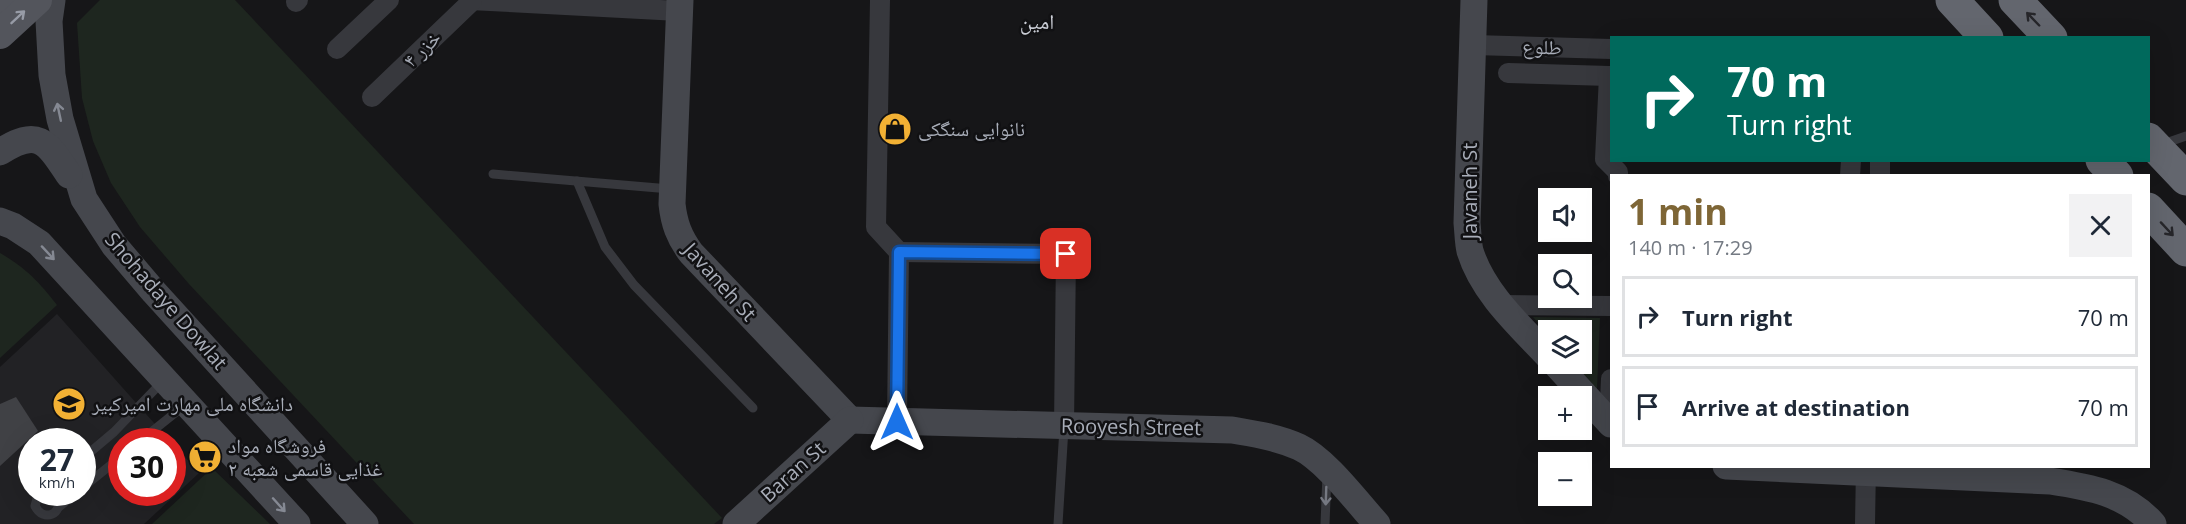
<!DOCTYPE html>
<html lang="en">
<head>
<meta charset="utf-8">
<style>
	body { margin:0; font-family:"Open Sans","Noto Naskh Arabic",sans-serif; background:#f2f2f3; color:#1f2937; height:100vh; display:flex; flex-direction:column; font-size:22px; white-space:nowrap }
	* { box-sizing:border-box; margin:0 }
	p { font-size:20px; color:#747a83 }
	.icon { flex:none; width:33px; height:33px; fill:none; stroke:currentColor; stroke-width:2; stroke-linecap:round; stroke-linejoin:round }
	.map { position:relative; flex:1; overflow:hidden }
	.sheet { position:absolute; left:1610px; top:174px; width:540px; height:294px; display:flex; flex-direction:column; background:#fff; border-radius:0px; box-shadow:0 6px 24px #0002 }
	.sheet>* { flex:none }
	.guide { position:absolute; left:1610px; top:36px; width:540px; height:126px; border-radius:0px; box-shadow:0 6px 24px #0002; background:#00695c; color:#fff; overflow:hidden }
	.controls { position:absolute; left:1538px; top:188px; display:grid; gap:12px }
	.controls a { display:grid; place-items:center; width:54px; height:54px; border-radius:0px; background:#fff; box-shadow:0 6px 24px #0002; font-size:30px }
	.speed { position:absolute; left:18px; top:428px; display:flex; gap:12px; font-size:30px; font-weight:700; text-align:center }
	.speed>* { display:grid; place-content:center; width:78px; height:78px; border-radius:50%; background:#fff; box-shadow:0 6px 24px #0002; line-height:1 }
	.speed small { font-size:15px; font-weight:400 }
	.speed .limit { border:9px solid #d22; background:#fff; color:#111 }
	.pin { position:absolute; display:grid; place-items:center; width:51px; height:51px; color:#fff; margin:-26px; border-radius:12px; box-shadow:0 3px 9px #0006 }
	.me { position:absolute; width:66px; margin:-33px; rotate:0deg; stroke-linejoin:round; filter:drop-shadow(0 0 4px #0008) }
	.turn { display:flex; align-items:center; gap:21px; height:126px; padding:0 18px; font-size:27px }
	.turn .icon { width:78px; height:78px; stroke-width:2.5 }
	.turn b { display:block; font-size:42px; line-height:51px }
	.round { display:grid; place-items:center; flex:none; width:63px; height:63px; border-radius:0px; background:#f2f2f3 }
	.headline { display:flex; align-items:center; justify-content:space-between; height:102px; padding:0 18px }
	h1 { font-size:36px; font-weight:700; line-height:45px; color:#7e6636 }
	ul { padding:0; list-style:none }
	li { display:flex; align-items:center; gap:18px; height:81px; margin:0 12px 9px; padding:0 6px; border:3px solid #e0e1e3; border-radius:0px }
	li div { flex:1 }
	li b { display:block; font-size:22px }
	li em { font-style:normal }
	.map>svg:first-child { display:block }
	.built { fill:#222225; fill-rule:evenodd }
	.green { fill:#1e261f }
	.building { fill:#404145 }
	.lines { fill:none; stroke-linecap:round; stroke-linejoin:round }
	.lane { stroke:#37383d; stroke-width:9 }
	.street { stroke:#37383d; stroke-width:20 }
	.secondary { stroke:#45474d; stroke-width:27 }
	.primary { stroke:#53555c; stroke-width:30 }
	.highway { stroke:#63666e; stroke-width:33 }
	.oneway { stroke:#979ba6 }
	.oneway2 { stroke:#26262a }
	.oneway3 { stroke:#858993 }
	.oneway4 { stroke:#757881 }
	.route-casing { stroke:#114b97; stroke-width:15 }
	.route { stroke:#1a73e8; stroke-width:10 }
	.labels { text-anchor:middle; stroke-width:5; stroke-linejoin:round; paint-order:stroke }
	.street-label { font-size:20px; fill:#a8adb8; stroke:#111113 }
	.poi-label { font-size:20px; fill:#a8adb8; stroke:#111113; text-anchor:start }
	.neighbourhood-label { font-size:21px; fill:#c9ccd4; stroke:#111113 }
</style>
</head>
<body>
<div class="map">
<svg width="2186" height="524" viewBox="0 0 2186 524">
	<rect width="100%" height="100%" fill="#161618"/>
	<path class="built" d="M57 314 170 441H122V492H172L173 443 199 473 144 524H0V367ZM32 441H82V492H32Z"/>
	<g class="green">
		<polygon points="100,0 235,0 722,518 714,524 414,524 189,284 140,227 111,183 93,141 82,98 77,23"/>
		<path d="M0 253C26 268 39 282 57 305L0 358Z"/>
		<polygon points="1533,317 1600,318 1597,389 1574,363 1581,363 1581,330 1548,330 1548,334"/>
		<polygon points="212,468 270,524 152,524"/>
	</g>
	<polygon class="building" points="16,397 38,431 0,466 0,404"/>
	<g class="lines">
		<g class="lane">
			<polyline points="2163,144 2186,136"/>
			<polyline points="493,174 670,189"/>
			<polyline points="577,181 605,247 634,285 753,408"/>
			<polyline points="140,441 185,405"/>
			<polyline points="82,459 114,432 163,381"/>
			<polyline points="82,488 122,456"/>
			<path d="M42 492 38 495 35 506C43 523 65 514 57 496L51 492"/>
			<polyline points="59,507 77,492"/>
			<polyline points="1058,524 1064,428"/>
			<polyline points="1325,524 1327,474"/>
		</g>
		<g class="street">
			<polyline points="470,0 679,11"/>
			<polyline points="880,0 876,227 899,252 897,421"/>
			<polyline points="296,2 298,0"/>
			<polyline points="1474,45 1611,49"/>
			<polyline points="337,49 389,0"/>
			<polyline points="1508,73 1609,76"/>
			<polyline points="1611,76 1609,76 1605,159 1618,172 1618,176"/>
			<polyline points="372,97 472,1"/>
			<polyline points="1850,176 1851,160"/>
			<polyline points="1880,176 1880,160"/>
			<polyline points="899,252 1066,254 1064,426"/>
			<polyline points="1501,305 1611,306"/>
			<polyline points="1609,422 1611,379"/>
			<polyline points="1865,524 1866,466"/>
		</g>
		<g class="secondary">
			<polyline points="52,0 49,21 52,75 60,119 84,199 114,245 154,292 365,524"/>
			<path d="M680 0 672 204C674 223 679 237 691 253L850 420"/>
			<path d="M1474 0 1467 223C1468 232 1468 243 1470 251 1483 293 1519 325 1548 356"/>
			<path d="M0 152C39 127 47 142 69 175"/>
			<polyline points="0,221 13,226 39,243 297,524"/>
			<polyline points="1555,363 1611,424"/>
			<path d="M850 420 1232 430C1255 434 1277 437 1299 447 1325 459 1357 502 1377 524"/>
			<path d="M1726 466 2050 481C2089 487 2126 493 2153 524"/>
			<polyline points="736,524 850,420"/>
		</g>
		<g class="primary">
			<polyline points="0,1 1,0"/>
			<polyline points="0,34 37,0"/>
		</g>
		<g class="highway">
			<polyline points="1952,0 1987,38"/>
			<polyline points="2015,0 2051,38"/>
			<polyline points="2148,139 2186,179"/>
			<polyline points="2102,160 2117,176"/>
			<polyline points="2148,209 2186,250"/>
		</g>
	</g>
	<defs><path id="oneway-shaft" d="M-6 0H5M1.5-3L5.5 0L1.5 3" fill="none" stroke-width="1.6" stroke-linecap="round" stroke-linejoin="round" transform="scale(1.5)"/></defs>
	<use class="oneway" href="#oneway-shaft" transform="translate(18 17) rotate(-43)"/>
	<g class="oneway2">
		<use href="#oneway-shaft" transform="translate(2033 19) rotate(-134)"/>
		<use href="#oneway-shaft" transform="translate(2167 229) rotate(47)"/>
	</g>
	<g class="oneway3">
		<use href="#oneway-shaft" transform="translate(59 112) rotate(-102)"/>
		<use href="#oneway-shaft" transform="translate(48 253) rotate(47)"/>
		<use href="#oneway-shaft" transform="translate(279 505) rotate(48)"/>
	</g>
	<use class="oneway4" href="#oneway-shaft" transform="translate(1326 496) rotate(92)"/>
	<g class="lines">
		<defs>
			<polyline id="route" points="897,422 899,252 1066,254"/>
		</defs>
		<use href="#route" class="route-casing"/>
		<use href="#route" class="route"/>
	</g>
	<defs>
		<symbol id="shop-disc" viewBox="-11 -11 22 22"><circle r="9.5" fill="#f2b134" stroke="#111113"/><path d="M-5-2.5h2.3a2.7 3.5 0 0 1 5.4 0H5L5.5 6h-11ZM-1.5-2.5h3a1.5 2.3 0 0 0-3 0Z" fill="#111"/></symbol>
		<symbol id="university-disc" viewBox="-11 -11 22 22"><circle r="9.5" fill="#f2b134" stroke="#111113"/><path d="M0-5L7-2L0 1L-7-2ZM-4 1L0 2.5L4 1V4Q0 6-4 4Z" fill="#111"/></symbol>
		<symbol id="supermarket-disc" viewBox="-11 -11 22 22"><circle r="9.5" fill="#f2b134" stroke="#111113"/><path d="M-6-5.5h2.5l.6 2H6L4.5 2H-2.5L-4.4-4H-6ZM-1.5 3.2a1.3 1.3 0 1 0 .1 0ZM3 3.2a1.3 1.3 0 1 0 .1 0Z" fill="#111"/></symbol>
	</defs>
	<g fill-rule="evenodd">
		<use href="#shop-disc" x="876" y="110" width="38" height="38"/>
		<use href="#university-disc" x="50" y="385" width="38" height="38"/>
		<use href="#supermarket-disc" x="186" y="438" width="38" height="38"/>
	</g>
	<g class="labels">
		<g class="street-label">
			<text transform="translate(1542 47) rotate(2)" y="7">طلوع</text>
			<text transform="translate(422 49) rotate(-44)" y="7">خزر ۴</text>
			<text transform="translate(1470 191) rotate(-90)" y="7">Javaneh St</text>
			<text transform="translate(720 282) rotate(48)" y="7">Javaneh St</text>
			<text transform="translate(166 301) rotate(49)" y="7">Shohadaye Dowlat</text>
			<text transform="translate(1131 427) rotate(1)" y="7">Rooyesh Street</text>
			<text transform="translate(793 472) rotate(-42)" y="7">Baran St</text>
		</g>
		<g class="poi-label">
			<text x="918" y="136">نانوایی سنگکی</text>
			<text x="92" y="411">دانشگاه ملی مهارت امیرکبیر</text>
			<text x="228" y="453">فروشگاه مواد<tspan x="228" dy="23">غذایی قاسمی شعبه ۲</tspan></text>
		</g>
		<g class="neighbourhood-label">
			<text x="1037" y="29">امین</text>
		</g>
	</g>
</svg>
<div class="controls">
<a><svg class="icon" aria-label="sound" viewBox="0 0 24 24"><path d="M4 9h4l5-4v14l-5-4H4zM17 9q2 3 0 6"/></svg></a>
<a><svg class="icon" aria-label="search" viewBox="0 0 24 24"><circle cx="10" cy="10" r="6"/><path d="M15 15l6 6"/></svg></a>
<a><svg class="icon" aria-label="layers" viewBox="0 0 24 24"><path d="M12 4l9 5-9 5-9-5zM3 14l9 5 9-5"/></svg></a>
<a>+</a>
<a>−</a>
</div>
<div class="speed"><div>27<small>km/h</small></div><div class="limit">30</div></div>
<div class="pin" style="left:1066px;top:254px;background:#d93025"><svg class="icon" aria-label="arrive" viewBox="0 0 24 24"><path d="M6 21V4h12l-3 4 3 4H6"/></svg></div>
<svg class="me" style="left:897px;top:422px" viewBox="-20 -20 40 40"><path d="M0-17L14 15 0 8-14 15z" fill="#1a73e8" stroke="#fff" stroke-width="4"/></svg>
<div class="guide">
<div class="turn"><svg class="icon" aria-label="right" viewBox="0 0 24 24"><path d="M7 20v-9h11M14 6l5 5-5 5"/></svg><div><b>70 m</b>Turn right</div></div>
</div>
<section class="sheet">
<div class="headline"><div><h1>1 min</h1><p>140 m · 17:29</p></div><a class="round"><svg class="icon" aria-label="close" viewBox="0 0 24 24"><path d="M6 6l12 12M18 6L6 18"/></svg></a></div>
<ul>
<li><svg class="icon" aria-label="right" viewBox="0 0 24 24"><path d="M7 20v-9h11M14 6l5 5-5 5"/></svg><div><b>Turn right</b></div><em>70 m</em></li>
<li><svg class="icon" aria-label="arrive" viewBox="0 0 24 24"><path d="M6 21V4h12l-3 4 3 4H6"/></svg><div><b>Arrive at destination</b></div><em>70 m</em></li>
</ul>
</section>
</div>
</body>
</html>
